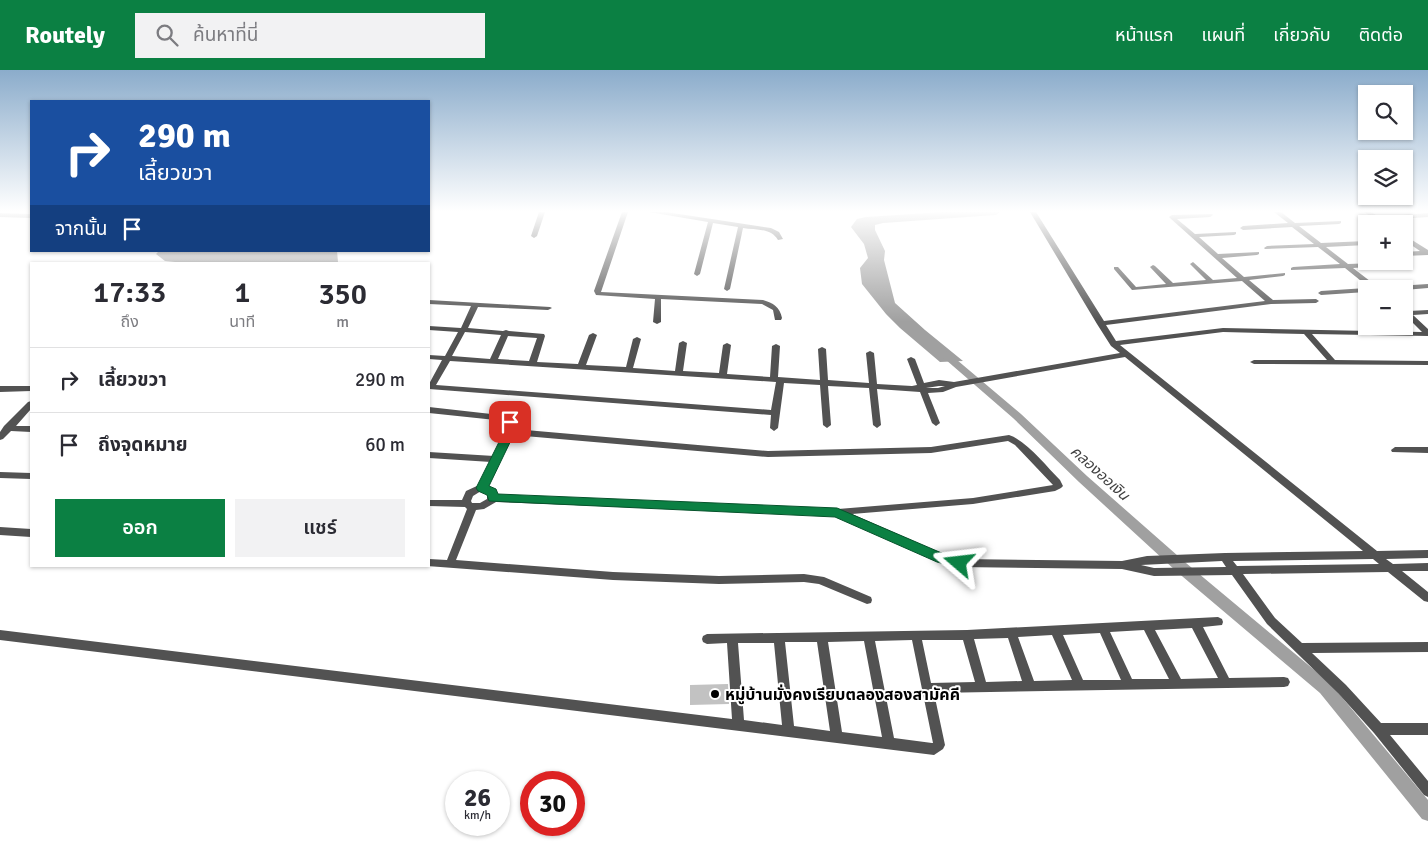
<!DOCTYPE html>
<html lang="th">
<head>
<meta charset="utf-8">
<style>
	body { margin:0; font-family:Signika,"Noto Sans Thai",sans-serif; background:#f2f2f3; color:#2b2b33; height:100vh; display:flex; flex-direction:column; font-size:19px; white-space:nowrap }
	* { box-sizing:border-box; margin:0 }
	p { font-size:16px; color:#7c7c81 }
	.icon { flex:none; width:28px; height:28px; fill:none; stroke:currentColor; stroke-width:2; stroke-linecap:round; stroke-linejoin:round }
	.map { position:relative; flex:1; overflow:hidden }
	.drawer { position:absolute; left:30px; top:192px; width:400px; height:305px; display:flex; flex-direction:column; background:#fff; border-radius:0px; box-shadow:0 1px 4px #0004 }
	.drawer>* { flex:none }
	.hud { position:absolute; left:30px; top:30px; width:400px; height:152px; border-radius:0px; box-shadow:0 1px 4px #0004; background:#1a4fa0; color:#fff; overflow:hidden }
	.tools { position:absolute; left:1358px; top:15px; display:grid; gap:10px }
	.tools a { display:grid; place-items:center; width:55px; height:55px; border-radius:0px; background:#fff; box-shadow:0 1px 4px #0004; font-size:25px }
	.speed { position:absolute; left:445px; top:701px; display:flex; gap:10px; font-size:25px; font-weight:700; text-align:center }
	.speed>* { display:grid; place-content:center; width:65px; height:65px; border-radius:50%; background:#fff; box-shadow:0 1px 4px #0004; line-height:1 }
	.speed small { font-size:12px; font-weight:400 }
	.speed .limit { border:8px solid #d22; background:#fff; color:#111 }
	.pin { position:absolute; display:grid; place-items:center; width:42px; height:42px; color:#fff; margin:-21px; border-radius:10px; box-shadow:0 2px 8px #0006 }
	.me { position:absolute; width:55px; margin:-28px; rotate:287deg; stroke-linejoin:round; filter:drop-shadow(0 0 4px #0008) }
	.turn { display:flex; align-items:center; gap:18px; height:105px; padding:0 25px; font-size:22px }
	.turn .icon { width:65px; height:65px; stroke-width:2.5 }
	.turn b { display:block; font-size:35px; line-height:42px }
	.then { display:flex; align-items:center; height:48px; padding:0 25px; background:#0003; gap:10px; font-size:19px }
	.eta { display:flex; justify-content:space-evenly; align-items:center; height:85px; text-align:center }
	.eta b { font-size:30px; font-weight:600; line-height:35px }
	.action { display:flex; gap:10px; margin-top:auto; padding:10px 25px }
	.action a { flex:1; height:58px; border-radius:0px; background:#0b8043; color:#fff; font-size:20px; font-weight:600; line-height:58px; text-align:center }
	.action a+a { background:#f2f2f3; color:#2b2b33 }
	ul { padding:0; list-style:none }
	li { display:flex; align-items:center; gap:15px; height:65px; padding:0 25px; border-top:1px solid #e1e1e2 }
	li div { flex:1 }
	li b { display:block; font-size:19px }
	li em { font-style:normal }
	header { display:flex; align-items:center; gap:30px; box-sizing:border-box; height:70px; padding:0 25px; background:#0b8043; color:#fff }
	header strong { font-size:24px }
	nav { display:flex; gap:28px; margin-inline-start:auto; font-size:18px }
	.search { width:350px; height:45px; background:#f2f2f3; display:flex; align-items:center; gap:12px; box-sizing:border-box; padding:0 18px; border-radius:0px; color:#7c7c81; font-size:19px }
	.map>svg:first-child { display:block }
	.water { fill:#a0a0a0 }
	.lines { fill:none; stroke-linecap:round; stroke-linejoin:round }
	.canal { fill:#a0a0a0; fill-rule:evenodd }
	.building { fill:#c2c2c2 }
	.street { fill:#525252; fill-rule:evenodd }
	.route { fill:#0b8043; stroke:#07532c }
	.poi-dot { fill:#000; stroke:#fff; stroke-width:2 }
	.labels { text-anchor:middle; stroke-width:4; stroke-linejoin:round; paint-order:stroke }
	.water-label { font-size:15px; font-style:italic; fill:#414141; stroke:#fff }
	.near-poi-label { font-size:16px; font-weight:bold; fill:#000; stroke:#fff; text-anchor:start }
</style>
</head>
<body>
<header>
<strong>Routely</strong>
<div class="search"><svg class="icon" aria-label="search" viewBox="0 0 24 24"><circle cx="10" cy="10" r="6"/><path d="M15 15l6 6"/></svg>ค้นหาที่นี่</div>
<nav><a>หน้าแรก</a><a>แผนที่</a><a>เกี่ยวกับ</a><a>ติดต่อ</a></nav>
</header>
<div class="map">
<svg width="1428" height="782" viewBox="0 0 1428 782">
	<rect width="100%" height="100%" fill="#fff"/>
	<g class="water">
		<polygon points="943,142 1000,142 996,145 981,146 883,153 875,155 875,160 885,181 884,190 895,233 925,260 963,291 940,292 900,258 886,244 862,214 860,198 868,188 864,174 851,157 857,149 866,147"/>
		<polygon points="159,181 337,181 338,192 195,194 165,191 156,184"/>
	</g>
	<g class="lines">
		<polygon class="canal" points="941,278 944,279 1021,344 1087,406 1186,493 1330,613 1428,730 1428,751 1422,749 1320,623 1176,501 1079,412 1013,348 938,283 936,281"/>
	</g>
	<polygon class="building" points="728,614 729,634 690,635 690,615"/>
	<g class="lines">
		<g class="street">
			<polygon points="539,142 545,142 537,166 534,168 531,166"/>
			<path d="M622 142H628L601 222 763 230C773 233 780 237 782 248L781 250H775L773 240 762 234 661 229V252L657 254 653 252 655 229 596 225 594 221Z"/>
			<path d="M649 142H666L771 158 779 162 783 169 778 170C771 158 756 160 743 158L730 219 727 221 724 219 738 157 713 153 700 204 697 206 694 204 708 152Z"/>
			<path d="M1030 142H1036L1104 251 1265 231 1242 211 1132 220 1114 199V197H1118L1136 217 1166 214 1150 197 1153 195 1155 196 1173 213 1206 210 1190 194 1193 192 1213 210 1237 208 1170 148 1169 147 1172 145 1212 144 1213 145 1210 147 1177 149 1195 164 1236 162V164L1234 165 1199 167 1218 184 1259 182V184L1257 185 1222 188 1244 207 1285 203V205L1283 206 1249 210 1273 230 1316 229 1319 231 1316 233 1271 234 1106 255 1116 271 1223 258 1422 262 1404 244V238L1409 241 1428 240V244L1413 245 1428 259V266L1312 264 1335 290 1428 291V295L1254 294 1250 292 1254 290H1327L1304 264 1223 262 1120 275 1377 481 1428 480V488L1386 489 1393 494 1428 493V501H1402L1428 522V532L1424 531 1388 502 1243 504 1275 548 1302 573 1428 572V582L1312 583 1346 615 1381 653H1428V665H1390L1428 711V727L1424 725 1374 663 1338 623 1267 554 1232 505 1154 506 1122 499 959 497 939 491 836 445 496 432 484 439 476 440 456 490 613 502 719 506 804 504 824 507 871 527 872 530 871 533 867 534 819 514 804 512 719 514 613 510 427 496H429V489L447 490 467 439 465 437 429 436V430H462L466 421 479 415 491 392 429 388V382L494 386 506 362 505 351 429 343V337L509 346 513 349 514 359 768 381 931 377 1009 365C1027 371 1046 396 1060 410L1063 416 1061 418 1055 421 973 434 852 444 945 485 959 489 1122 491 1147 486 1225 483 1363 481 1125 287 956 317 943 322 928 323 940 353 936 356 932 353 920 322 877 319 881 355 877 358 873 355 869 318 828 316 831 355 827 358 823 355 820 315 784 313 778 358 774 361 770 358 771 345 429 319V314L442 290 429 289V285L445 286 458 262 429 260V256L461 258 471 236 429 234V230L550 237 552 238 548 240 478 237 468 258 503 261 506 260 509 261 544 264 545 266 537 292 578 294 589 265 593 263 597 265 586 295 626 297 633 269 637 267 641 269 633 298 675 301 679 273 683 271 687 273 683 301 719 303 723 275 727 273 731 275 727 304 770 307 772 276 776 274 780 276 778 307 820 310 818 279 822 277 826 279 828 310 869 313 866 283 870 281 874 283 877 314 912 316 917 315 907 289 911 287 915 289 924 313 939 310 954 312 1120 283 1111 276 1097 254ZM465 262 501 265 490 289 452 286ZM508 266 537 268 529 291 498 289ZM450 291 776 312 771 340 436 315ZM939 316H945L938 318H926ZM513 365 768 387 931 383 1008 371 1015 375 1053 415 973 428 838 439 497 425 495 420 487 416ZM481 421 487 424V429L480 433H472L471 431 473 426ZM1373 489 1379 494 1237 496 1233 491ZM1222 491 1226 497 1154 498 1141 495Z"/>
			<polygon points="1274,142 1281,142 1295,153 1341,151 1341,153 1339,154 1299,156 1321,173 1366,171 1366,175 1326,177 1348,194 1401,192 1402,193 1399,195 1353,198 1379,218 1382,217 1428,214 1428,218 1404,220 1371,219 1345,198 1291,200 1291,198 1293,197 1340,194 1318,177 1265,179 1264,178 1267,176 1314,174 1292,157 1243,160 1240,158 1243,156 1288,153"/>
			<polygon points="1364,142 1371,142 1379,147 1428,143 1428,147 1384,150 1385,152 1382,154"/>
			<polygon points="0,143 31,144 31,148 0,147"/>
			<polygon points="1404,165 1428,180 1428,185 1404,186 1404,182 1420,181 1404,170"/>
			<polygon points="1366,218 1369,219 1366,219 1366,222 1321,225 1318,223 1321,221"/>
			<polygon points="0,316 31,316 31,321 0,322"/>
			<polygon points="31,331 31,339 16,356 31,356 31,362 11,361 3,369 0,370 0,362 4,356 28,332"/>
			<polygon points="1395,377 1428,377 1428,383 1392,382 1391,380"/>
			<polygon points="0,402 31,403 31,409 0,408"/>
			<polygon points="0,457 31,459 31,467 0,465"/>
			<path d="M1218 547 1222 549 1223 552 1222 555 1203 557 1229 608 1284 607 1288 608 1290 612 1288 616 1284 617 934 623 945 675 943 679 934 685 0 570V560L732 649 727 573 707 574 703 572 702 569 703 566 707 564 967 560ZM1192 558 1218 608 1181 609 1155 560ZM1144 560 1169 609H1132L1110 562ZM1100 563 1121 610H1083L1063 565ZM1052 565 1072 610 1034 611 1018 567ZM1008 568 1022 611 986 612 974 569ZM912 570 933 673H932L894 668 875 571ZM922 570H963L975 612 931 613ZM864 571 882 667 842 662 828 572ZM785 572H817L830 661 794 656ZM738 573H774L782 655 744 650Z"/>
		</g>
	</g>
	<linearGradient id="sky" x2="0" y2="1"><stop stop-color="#8baccb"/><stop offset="0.56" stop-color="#fff"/><stop offset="1" stop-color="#fff" stop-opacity="0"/></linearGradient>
	<rect width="1428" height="252" fill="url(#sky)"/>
	<polygon class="route" points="510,348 516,352 515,362 489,416 496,419 498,424 837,438 944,484 964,489 966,493 964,496 959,498 937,492 835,447 489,431 487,425 478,421 476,418 504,362 505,352"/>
	<circle class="poi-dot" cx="715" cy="624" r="5"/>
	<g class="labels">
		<g class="water-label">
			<text transform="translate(1100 403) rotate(42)" y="5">คลองออเงิน</text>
		</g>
		<g class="near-poi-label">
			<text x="725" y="630">หมู่บ้านมั่งคงเรียบตลองสองสามัคคี</text>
		</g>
	</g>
</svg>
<div class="tools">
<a><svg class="icon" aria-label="search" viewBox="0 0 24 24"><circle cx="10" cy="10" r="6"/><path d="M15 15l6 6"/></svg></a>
<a><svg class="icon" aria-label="layers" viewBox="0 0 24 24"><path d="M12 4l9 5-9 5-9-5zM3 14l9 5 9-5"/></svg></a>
<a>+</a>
<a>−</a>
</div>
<div class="speed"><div>26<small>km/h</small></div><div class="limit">30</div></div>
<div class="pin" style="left:510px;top:352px;background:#d93025"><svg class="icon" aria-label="arrive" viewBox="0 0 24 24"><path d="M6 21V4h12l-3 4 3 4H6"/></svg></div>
<svg class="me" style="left:959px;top:493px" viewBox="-20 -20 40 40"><path d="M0-17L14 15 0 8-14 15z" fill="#0b8043" stroke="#fff" stroke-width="4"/></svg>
<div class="hud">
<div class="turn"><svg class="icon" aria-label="right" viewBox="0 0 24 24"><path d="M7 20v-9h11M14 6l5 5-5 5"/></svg><div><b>290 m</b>เลี้ยวขวา</div></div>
<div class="then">จากนั้น<svg class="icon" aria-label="arrive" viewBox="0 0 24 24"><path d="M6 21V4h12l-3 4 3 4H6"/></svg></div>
</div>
<section class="drawer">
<div class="eta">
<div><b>17:33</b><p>ถึง</p></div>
<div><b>1</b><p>นาที</p></div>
<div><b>350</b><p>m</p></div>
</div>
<ul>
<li><svg class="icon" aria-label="right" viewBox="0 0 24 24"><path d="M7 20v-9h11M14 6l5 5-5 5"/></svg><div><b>เลี้ยวขวา</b></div><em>290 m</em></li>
<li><svg class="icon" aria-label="arrive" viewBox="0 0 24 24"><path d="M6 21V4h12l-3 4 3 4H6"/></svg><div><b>ถึงจุดหมาย</b></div><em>60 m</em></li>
</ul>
<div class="action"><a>ออก</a><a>แชร์</a></div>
</section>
</div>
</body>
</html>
